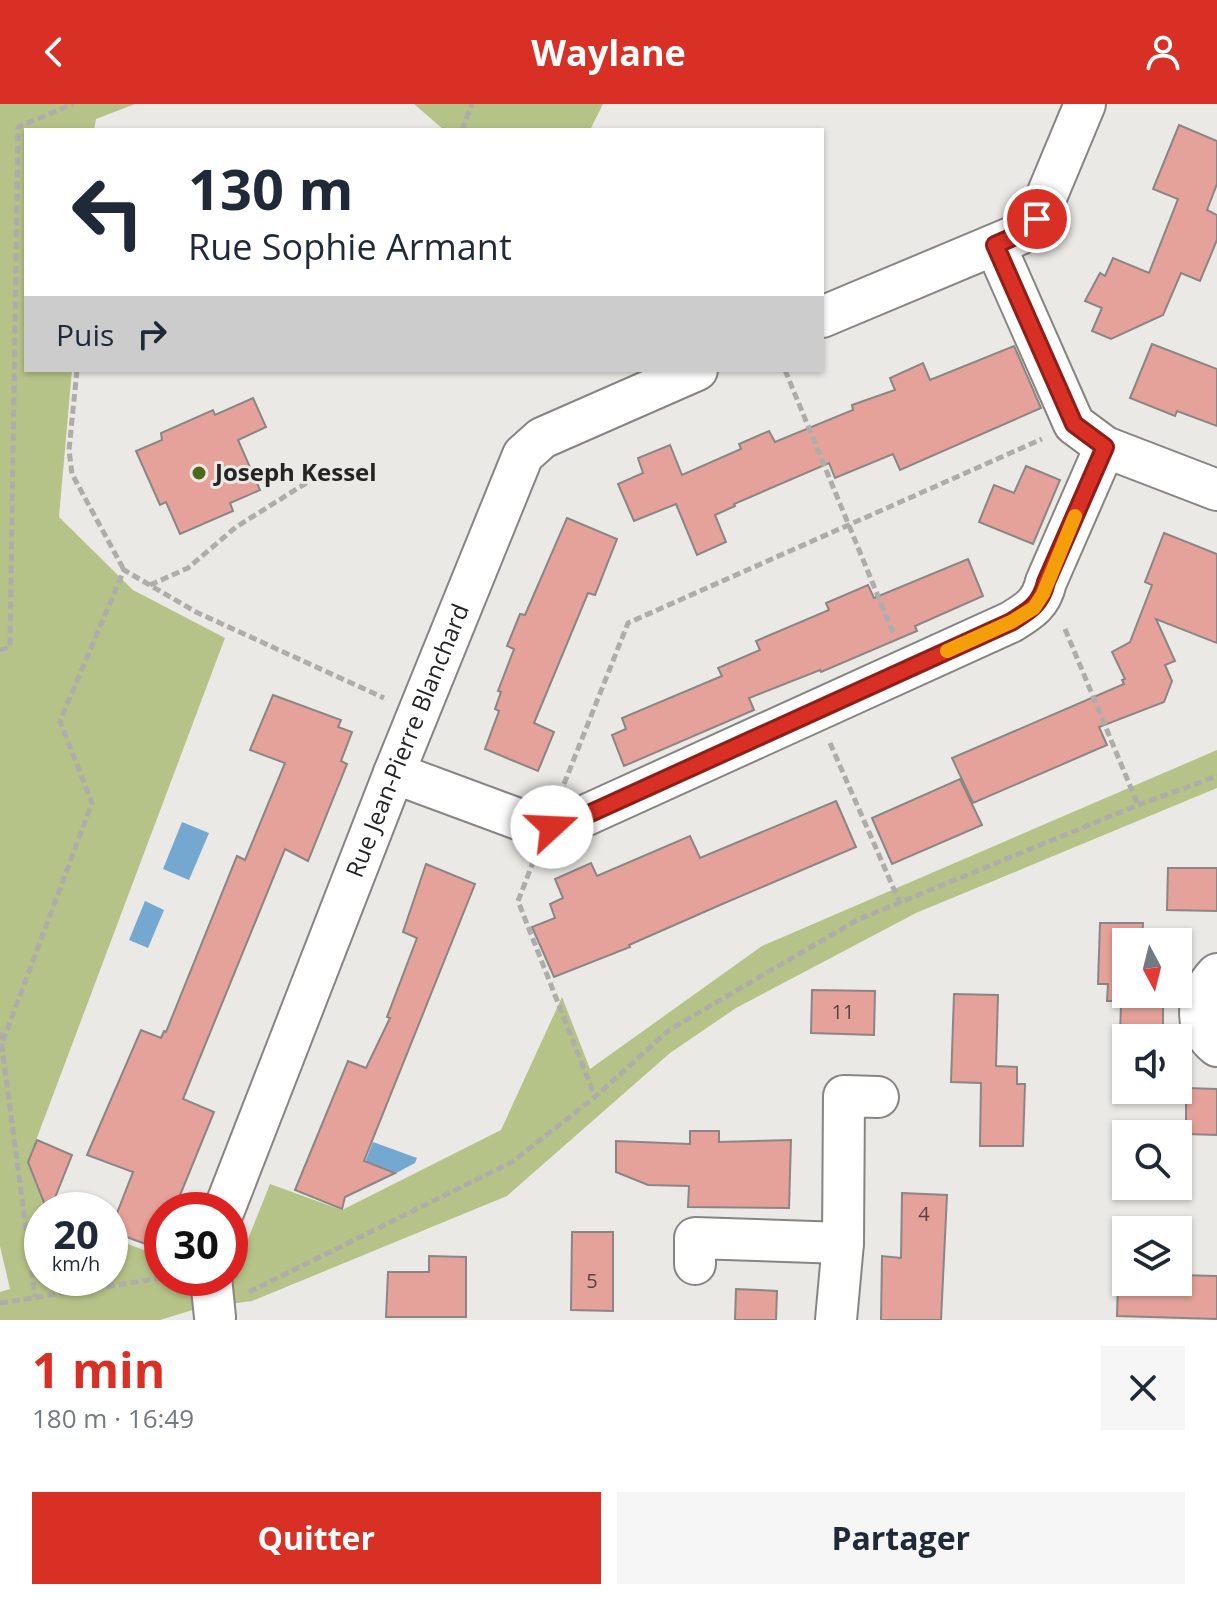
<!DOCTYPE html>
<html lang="fr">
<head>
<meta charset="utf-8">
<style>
	body { margin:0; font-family:"Open Sans",sans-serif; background:#f6f6f7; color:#1f2937; height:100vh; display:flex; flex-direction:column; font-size:30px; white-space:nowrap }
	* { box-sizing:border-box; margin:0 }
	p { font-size:26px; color:#747a83 }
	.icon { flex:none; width:44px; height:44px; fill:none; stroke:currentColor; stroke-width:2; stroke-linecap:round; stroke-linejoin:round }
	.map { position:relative; height:1216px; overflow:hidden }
	.panel { display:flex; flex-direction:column; background:#fff; flex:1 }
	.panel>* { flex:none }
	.hud { position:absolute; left:24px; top:24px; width:800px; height:244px; border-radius:0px; box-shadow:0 2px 6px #0004; background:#fff; color:#1f2937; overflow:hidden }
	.needle { width:52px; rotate:173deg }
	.tools { position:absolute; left:1112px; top:824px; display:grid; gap:16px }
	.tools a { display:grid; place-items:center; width:80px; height:80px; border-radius:0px; background:#fff; box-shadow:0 2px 6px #0004; font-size:40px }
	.speed { position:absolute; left:24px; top:1088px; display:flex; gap:16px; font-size:40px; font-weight:700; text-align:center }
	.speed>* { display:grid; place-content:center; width:104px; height:104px; border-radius:50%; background:#fff; box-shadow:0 2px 6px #0004; line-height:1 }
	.speed small { font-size:20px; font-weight:400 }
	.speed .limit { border:12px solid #d22; background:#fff; color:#111 }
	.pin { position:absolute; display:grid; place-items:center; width:68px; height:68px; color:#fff; margin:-34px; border:4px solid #fff; border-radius:50%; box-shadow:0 2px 8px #0007 }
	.me { position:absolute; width:88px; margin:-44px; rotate:70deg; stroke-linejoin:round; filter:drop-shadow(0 0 6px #0008) }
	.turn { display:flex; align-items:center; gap:28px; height:168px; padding:0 32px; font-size:36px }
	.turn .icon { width:104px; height:104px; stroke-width:2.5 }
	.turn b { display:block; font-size:56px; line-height:68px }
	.then { display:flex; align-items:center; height:76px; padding:0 32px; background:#0003; gap:16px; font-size:30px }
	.round { display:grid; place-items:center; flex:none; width:84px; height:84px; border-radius:0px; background:#f6f6f7 }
	.overview { display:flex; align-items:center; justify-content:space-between; height:136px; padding:0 32px }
	h1 { font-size:48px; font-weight:700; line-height:60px; color:#d93025 }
	.button { display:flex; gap:16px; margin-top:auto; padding:16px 32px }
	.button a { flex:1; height:92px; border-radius:0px; background:#d93025; color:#fff; font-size:32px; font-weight:700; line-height:92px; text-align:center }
	.button a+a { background:#f6f6f7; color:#1f2937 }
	header { display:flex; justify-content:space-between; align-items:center; height:104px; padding:0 32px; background:#d93025; color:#fff; font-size:36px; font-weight:700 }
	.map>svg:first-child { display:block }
	.forest { fill:#b6c388 }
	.water { fill:#75a8d1 }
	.building { fill:#e5a29a; stroke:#8b8685; stroke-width:2 }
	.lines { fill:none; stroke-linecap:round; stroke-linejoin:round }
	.minor-casing { stroke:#878581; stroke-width:44 }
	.path { stroke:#aeadaa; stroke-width:5; stroke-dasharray:8 4; stroke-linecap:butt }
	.minor { stroke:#fff; stroke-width:40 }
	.route-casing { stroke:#8d1f18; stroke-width:20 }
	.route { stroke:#d93025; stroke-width:14 }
	.slow { stroke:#f59e0b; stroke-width:14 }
	.poi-dot { fill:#4e681a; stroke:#ebe9e5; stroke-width:3 }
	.labels { text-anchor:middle; stroke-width:6; stroke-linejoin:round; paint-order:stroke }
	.number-label { font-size:20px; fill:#554441 }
	.poi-label { font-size:24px; font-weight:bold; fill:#252423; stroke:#ebe9e5; text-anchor:start }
	.street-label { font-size:24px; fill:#252423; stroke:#ebe9e5 }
</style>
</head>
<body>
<header><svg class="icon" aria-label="back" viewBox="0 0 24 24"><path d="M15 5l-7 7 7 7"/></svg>Waylane<svg class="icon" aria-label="person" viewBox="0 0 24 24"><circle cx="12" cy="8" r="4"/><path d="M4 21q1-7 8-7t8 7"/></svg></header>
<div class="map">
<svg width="1217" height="1216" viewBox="0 0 1217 1216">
	<rect width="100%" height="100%" fill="#ebe9e5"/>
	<g class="forest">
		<polygon points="0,0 135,0 96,15 94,26 26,26 26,266 72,266 59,413 133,486 225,534 35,1039 57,1106 42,1106 42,1174 110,1174 110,1133 162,1153 162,1174 230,1174 230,1156 240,1155 270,1080 342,1106 501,1026 562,893 590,965 762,842 1217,646 1217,684 916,809 736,904 670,949 507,1092 252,1197 199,1204 160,1216 0,1216 0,1188 10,1185 0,1142"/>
		<polygon points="414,0 603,0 590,26 444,26"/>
	</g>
	<g class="water">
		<polygon points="182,718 209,729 189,776 163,765"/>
		<polygon points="145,797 164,806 148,844 129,836"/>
		<polygon points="373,1038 417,1054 415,1059 387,1074 381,1064 365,1058"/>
	</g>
	<g class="building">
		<polygon points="1179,21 1217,37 1217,80 1207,106 1217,111 1217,136 1200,177 1181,169 1163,211 1111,235 1092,227 1102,204 1085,197 1100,169 1105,172 1113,154 1149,169 1178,95 1153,85"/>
		<polygon points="1152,240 1217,265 1217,322 1177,307 1175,312 1130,294"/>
		<polygon points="1014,242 1041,304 900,366 893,350 835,374 829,359 734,400 735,402 715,411 726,438 697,451 676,400 634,417 618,380 643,369 638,354 670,341 682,371 741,345 739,340 769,327 775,338 853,306 852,301 895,286 890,274 923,259 930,276"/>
		<polygon points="253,294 266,323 238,336 260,386 230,399 233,407 180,430 166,398 160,401 136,347 162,336 161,329 213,306 215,311"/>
		<polygon points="1026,362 1060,376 1033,440 979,418 994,381 1014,389"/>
		<polygon points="567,414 617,435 595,491 588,489 534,619 554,628 538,667 485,645 499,607 495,605 501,588 498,587 514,545 507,542 520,510 525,511"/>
		<polygon points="1164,429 1217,450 1217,539 1156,515 1175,557 1165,561 1172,577 1164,598 1099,623 1107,641 973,699 952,654 1124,580 1122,576 1125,575 1112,548 1130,538 1152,481 1145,478"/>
		<polygon points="968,455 983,492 915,522 917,527 821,568 820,566 749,594 754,606 624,662 612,631 626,625 622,614 722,572 718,564 760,546 756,537 829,506 826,499 868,481 874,494"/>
		<polygon points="273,591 341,616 338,623 352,628 341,657 347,660 308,757 285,745 183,995 214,1008 174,1106 162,1106 162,1146 110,1127 133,1068 87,1051 141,926 161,934 164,927 166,928 237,752 245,756 285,659 250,646"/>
		<polygon points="960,675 982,721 892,760 872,714"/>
		<polygon points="836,697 856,743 720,801 629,841 630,843 554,873 532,823 555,814 550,800 563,794 555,775 591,759 597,772 690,732 700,754"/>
		<polygon points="426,760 475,780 364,1057 395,1069 345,1093 342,1105 295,1086 348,957 366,964 390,914 387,913 417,834 403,828"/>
		<polygon points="1168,764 1217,764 1217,807 1167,806"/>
		<polygon points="1100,819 1143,819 1142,838 1126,838 1126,890 1163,890 1163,934 1120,934 1121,897 1107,897 1108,880 1098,880"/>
		<polygon points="812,886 875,887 874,931 811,929"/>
		<polygon points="954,890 998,891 996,962 1017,963 1017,980 1025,980 1023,1042 980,1042 981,979 951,978"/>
		<polygon points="1186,984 1217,985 1217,1031 1186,1030"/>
		<polygon points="690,1027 719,1027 719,1038 791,1036 789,1104 688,1103 689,1082 648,1081 616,1068 616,1037 690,1040"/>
		<polygon points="37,1036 72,1051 50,1106 47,1106 28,1058"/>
		<polygon points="902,1089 947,1091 941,1216 881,1216 882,1152 901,1154"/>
		<polygon points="572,1128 613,1128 613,1207 571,1206"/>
		<polygon points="429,1152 466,1153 466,1213 386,1213 388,1168 429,1168"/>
		<polygon points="1178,1171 1217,1172 1217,1215 1117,1212 1118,1179 1165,1180 1165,1178 1178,1178"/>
		<polygon points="736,1185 777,1187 776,1216 735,1216"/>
	</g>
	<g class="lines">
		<defs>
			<g id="minor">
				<polyline points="995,141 1074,320 1105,343 1217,386"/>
				<polyline points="822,213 1020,130 1037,115 1085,0"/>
				<path d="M394 669 529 719 552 723 571 718 1011 518C1029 507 1041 500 1046 478L1105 343"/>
				<path d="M1217 870C1197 891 1192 922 1217 942"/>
				<path id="s1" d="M224 1106 394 669 523 351 542 334 697 266"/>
				<polyline points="695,1160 695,1134 843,1139"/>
				<polyline points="211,1174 215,1213"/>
				<polyline points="836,1216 843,1139 844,992 878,993"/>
			</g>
		</defs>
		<use href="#minor" class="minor-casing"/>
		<g class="path">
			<polyline points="462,26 472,0"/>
			<polyline points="77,266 69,346 72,370 124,466"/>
			<polyline points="785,266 894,531"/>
			<polyline points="150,481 188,464 236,423 311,376"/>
			<polyline points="1065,525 1138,701"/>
			<polyline points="0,546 10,543 18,23 73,0"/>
			<polyline points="830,639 900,799"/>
			<polyline points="564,680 628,519 1042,335"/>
			<polyline points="534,756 518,797 595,993"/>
			<polyline points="0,928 35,1193"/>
			<polyline points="3,937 92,699 60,617 124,466 196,508 384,594"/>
			<polyline points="249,1188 512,1058 595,993 669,926 857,816 1138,701 1217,672"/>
			<polyline points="0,1199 162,1174"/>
		</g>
		<use href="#minor" class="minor"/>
	</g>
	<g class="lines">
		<defs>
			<path id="route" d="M552 723 571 718 1011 518C1029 507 1041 500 1046 478L1105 343 1074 320 995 141 1020 130 1037 115"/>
		</defs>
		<use href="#route" class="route-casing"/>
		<use href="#route" class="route"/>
		<polyline class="slow" points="947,547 1011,518 1034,504 1043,490 1075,412"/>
	</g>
	<circle class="poi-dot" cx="199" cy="369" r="8"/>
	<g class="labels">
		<g class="number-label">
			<text x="843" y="915">11</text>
			<text x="924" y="1117">4</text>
			<text x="592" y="1184">5</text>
		</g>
		<g class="poi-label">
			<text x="215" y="377">Joseph Kessel</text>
		</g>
		<g class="street-label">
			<text dy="8" stroke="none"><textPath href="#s1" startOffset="504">Rue Jean-Pierre Blanchard</textPath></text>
		</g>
	</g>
</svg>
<div class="tools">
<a><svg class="needle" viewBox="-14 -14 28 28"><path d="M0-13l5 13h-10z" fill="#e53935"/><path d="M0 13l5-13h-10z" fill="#747a83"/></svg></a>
<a><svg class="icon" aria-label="sound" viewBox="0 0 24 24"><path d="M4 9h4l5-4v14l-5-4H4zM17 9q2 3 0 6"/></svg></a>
<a><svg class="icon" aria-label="search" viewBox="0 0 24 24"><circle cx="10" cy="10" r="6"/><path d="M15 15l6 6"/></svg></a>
<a><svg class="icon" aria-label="layers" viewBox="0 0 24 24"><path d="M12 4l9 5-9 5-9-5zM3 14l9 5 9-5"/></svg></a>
</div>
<div class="speed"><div>20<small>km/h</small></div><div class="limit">30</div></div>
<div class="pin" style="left:1037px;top:115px;background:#d93025"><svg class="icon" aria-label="arrive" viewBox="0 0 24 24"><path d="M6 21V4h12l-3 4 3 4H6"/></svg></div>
<svg class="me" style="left:552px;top:723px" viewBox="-20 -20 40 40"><circle r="19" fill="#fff"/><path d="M0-13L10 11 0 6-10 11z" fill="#d93025"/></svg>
<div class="hud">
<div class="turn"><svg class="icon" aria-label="left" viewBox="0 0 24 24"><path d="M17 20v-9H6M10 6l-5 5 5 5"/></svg><div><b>130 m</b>Rue Sophie Armant</div></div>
<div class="then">Puis<svg class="icon" aria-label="right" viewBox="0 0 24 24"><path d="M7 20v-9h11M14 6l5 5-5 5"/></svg></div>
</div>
</div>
<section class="panel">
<div class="overview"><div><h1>1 min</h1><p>180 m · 16:49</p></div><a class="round"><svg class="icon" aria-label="close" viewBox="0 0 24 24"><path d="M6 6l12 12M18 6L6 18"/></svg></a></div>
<div class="button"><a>Quitter</a><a>Partager</a></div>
</section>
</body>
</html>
